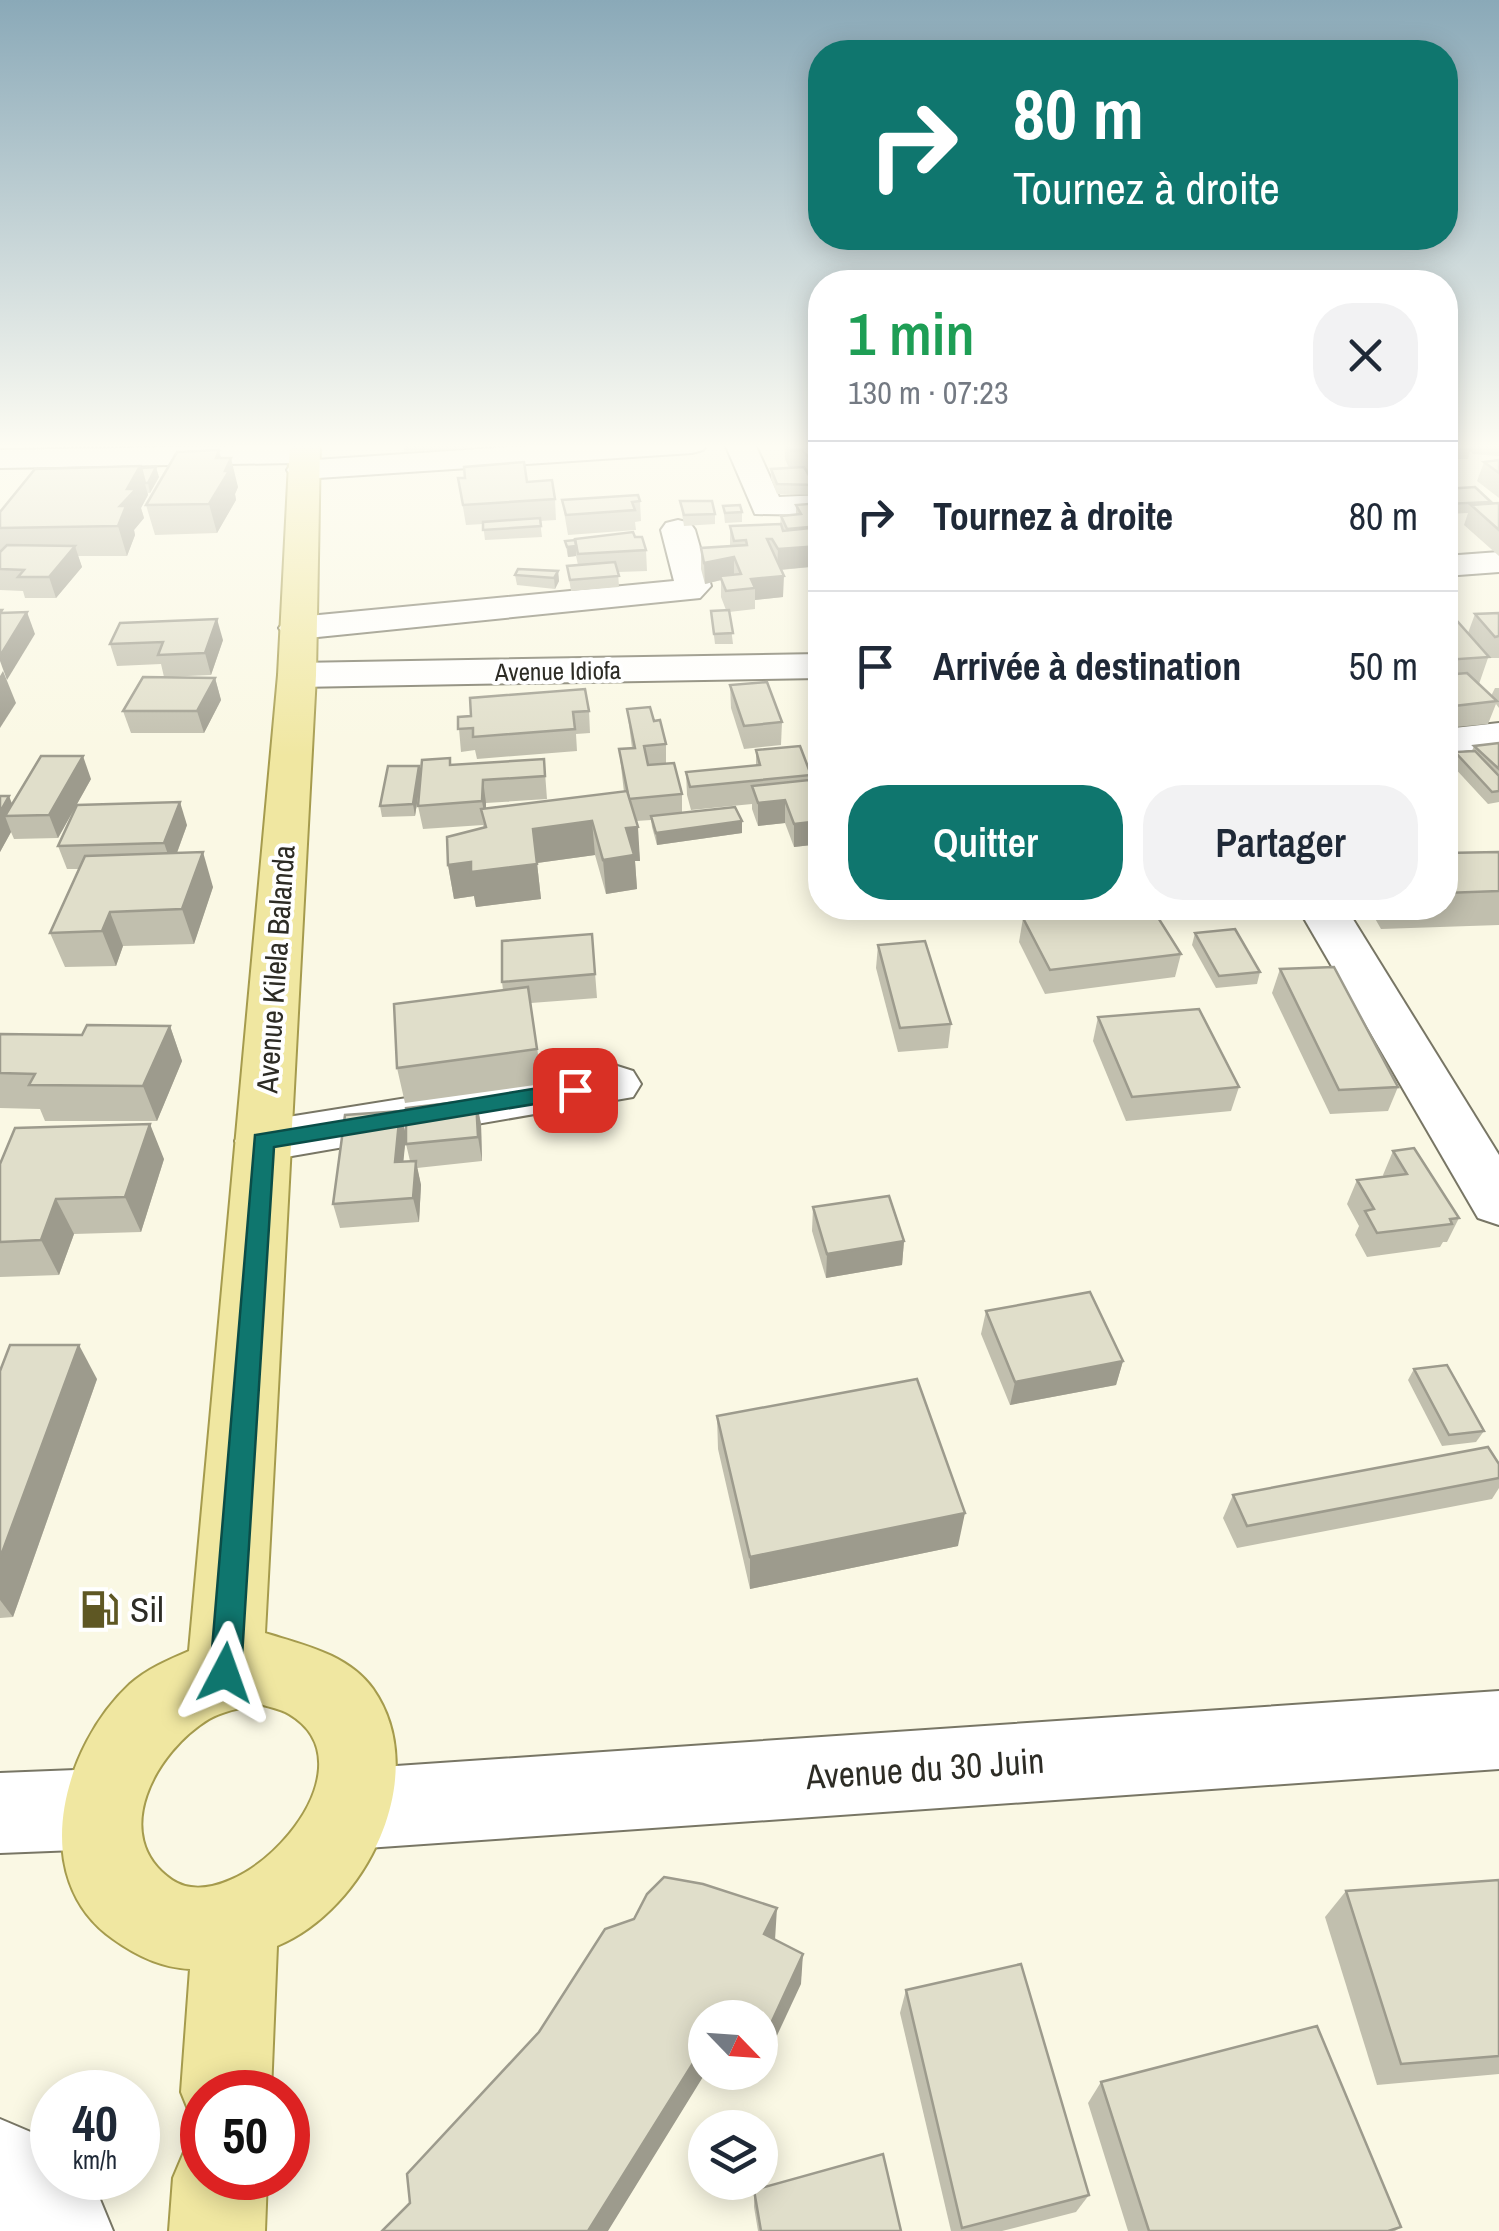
<!DOCTYPE html>
<html lang="fr">
<head>
<meta charset="utf-8">
<style>
	body { margin:0; font-family:"Archivo Narrow",sans-serif; background:#f2f2f3; color:#1f2937; height:100vh; display:flex; flex-direction:column; font-size:38px; white-space:nowrap }
	* { box-sizing:border-box; margin:0 }
	p { font-size:32px; color:#747a83 }
	.icon { flex:none; width:55px; height:55px; fill:none; stroke:currentColor; stroke-width:2; stroke-linecap:round; stroke-linejoin:round }
	.map { position:relative; flex:1; overflow:hidden }
	.details { position:absolute; left:808px; top:270px; width:650px; height:650px; display:flex; flex-direction:column; background:#fff; border-radius:40px; box-shadow:0 5px 25px #0003 }
	.details>* { flex:none }
	.top-card { position:absolute; left:808px; top:40px; width:650px; height:210px; border-radius:40px; box-shadow:0 5px 25px #0003; background:#0f766e; color:#fff; overflow:hidden }
	.needle { width:65px; rotate:115deg }
	.fabs { position:absolute; left:688px; top:2000px; display:grid; gap:20px }
	.fabs a { display:grid; place-items:center; width:90px; height:90px; border-radius:50%; background:#fff; box-shadow:0 5px 25px #0003; font-size:50px }
	.speed { position:absolute; left:30px; top:2070px; display:flex; gap:20px; font-size:50px; font-weight:700; text-align:center }
	.speed>* { display:grid; place-content:center; width:130px; height:130px; border-radius:50%; background:#fff; box-shadow:0 5px 25px #0003; line-height:1 }
	.speed small { font-size:25px; font-weight:400 }
	.speed .limit { border:15px solid #d22; background:#fff; color:#111 }
	.pin { position:absolute; display:grid; place-items:center; width:85px; height:85px; color:#fff; margin:-42px; border-radius:20px; box-shadow:0 5px 15px #0006 }
	.me { position:absolute; width:110px; margin:-55px; rotate:4deg; stroke-linejoin:round; filter:drop-shadow(0 0 8px #0008) }
	.turn { display:flex; align-items:center; gap:35px; height:210px; padding:0 40px; font-size:45px }
	.turn .icon { width:130px; height:130px; stroke-width:2.5 }
	.turn b { display:block; font-size:70px; line-height:85px }
	.round { display:grid; place-items:center; flex:none; width:105px; height:105px; border-radius:40px; background:#f2f2f3 }
	.head { display:flex; align-items:center; justify-content:space-between; height:170px; padding:0 40px }
	h1 { font-size:60px; font-weight:600; line-height:75px; color:#1e9e55 }
	.cta { display:flex; gap:20px; margin-top:auto; padding:20px 40px }
	.cta a { flex:1; height:115px; border-radius:40px; background:#0f766e; color:#fff; font-size:40px; font-weight:600; line-height:115px; text-align:center }
	.cta a+a { background:#f2f2f3; color:#1f2937 }
	ul { padding:0; list-style:none }
	li { display:flex; align-items:center; gap:30px; height:150px; padding:0 40px; border-top:2px solid #e0e1e3 }
	li div { flex:1 }
	li b { display:block; font-size:38px }
	li em { font-style:normal }
	.map>svg:first-child { display:block }
	.lines { fill:none; stroke-linecap:round; stroke-linejoin:round }
	.minor-casing { stroke:#787665; stroke-width:4 }
	.major-casing { stroke:#a59b4d; stroke-width:4 }
	.minor { fill:#fff; fill-rule:evenodd }
	.major { fill:#f0e7a1; fill-rule:evenodd }
	.wall { fill:#c1bfae }
	.shaded-wall { fill:#9d9b8d }
	.building { fill:#e0deca; stroke:#9d9b8d; stroke-width:2.5 }
	.route { fill:#0f766e; stroke:#0a4d48; stroke-width:2.5 }
	.labels { text-anchor:middle; stroke-width:8; stroke-linejoin:round; paint-order:stroke }
	.far-street-label { font-size:25px; fill:#2d2c25; stroke:#fff }
	.street-label { font-size:30px; fill:#2d2c25; stroke:#fff }
	.near-poi-label { font-size:35px; fill:#2d2c25; stroke:#fff; text-anchor:start }
	.near-street-label { font-size:35px; fill:#2d2c25; stroke:#fff }
</style>
</head>
<body>
<div class="map">
<svg width="1499" height="2231" viewBox="0 0 1499 2231">
	<rect width="100%" height="100%" fill="#faf8e4"/>
	<g class="lines">
		<defs>
			<g id="minor">
				<polygon points="555,444 707,444 703,450 692,453 303,479 292,477 287,470 292,463 0,468 0,450 304,445 315,447 319,454 315,460"/>
				<polygon points="725,444 755,444 779,497 820,495 820,515 755,514"/>
				<polygon points="678,520 690,523 695,530 711,586 700,598 298,639 285,636 279,628 285,620 298,617 674,581 661,530 666,523"/>
				<polygon points="1499,552 1499,572 1445,576 1445,556"/>
				<polygon points="820,654 820,678 297,687 283,683 278,675 283,667 297,663"/>
				<polygon points="1499,723 1499,747 1445,753 1445,729"/>
				<polygon points="1298,908 1346,908 1499,1155 1499,1225 1478,1218"/>
				<polygon points="614,1065 633,1071 641,1084 633,1097 263,1161 243,1155 235,1141 243,1127 263,1121"/>
				<polygon points="1499,1691 1499,1769 352,1849 324,1837 312,1809 324,1781 352,1769"/>
				<polygon points="101,1769 129,1781 141,1809 129,1837 101,1849 0,1853 0,1773"/>
				<polygon points="0,2119 33,2133 52,2152 52,2178 79,2178 99,2197 113,2231 0,2231"/>
			</g>
			<g id="major">
				<path d="M290 444H320L316 675 265 1633C303 1645 348 1654 373 1689 433 1775 365 1910 277 1946L271 2092H202V2128L194 2124 181 2092 190 1969C162 1968 135 1955 113 1939 26 1878 63 1746 130 1684 147 1669 168 1660 189 1651L278 675ZM260 1704C269 1707 281 1709 289 1714 382 1769 236 1923 172 1880 108 1836 156 1751 209 1719 224 1710 243 1708 260 1704Z"/>
				<polygon points="202,2138 202,2178 267,2178 265,2231 169,2231 173,2178 187,2145"/>
			</g>
		</defs>
		<use href="#minor" class="minor-casing"/>
		<use href="#major" class="major-casing"/>
		<use href="#minor" class="minor"/>
		<use href="#major" class="major"/>
	</g>
	<g class="wall">
		<polygon points="403,444 470,444 470,448 404,452"/>
		<polygon points="494,444 511,444 511,447 494,448"/>
		<polygon points="785,444 820,444 820,484 814,484 815,495 777,494 771,479 771,469 789,468 785,459"/>
		<polygon points="1445,444 1499,444 1499,456 1473,454 1470,451 1468,459 1450,459 1449,461 1445,461"/>
		<polygon points="219,450 221,458 238,487 235,494 236,500 217,533 155,535 146,505"/>
		<polygon points="1499,460 1499,498 1477,481 1484,462"/>
		<polygon points="141,468 159,477 150,493 148,493 148,495 141,508 144,518 134,530 135,535 127,556 78,556 82,567 56,598 25,598 23,591 0,590 0,512"/>
		<polygon points="1445,470 1451,476 1448,486 1445,486"/>
		<polygon points="458,478 527,482 555,499 556,520 540,521 542,537 485,540 483,524 466,525"/>
		<polygon points="1445,489 1491,502 1490,503 1499,503 1499,556 1464,525 1468,513 1445,514"/>
		<polygon points="562,500 640,501 641,521 635,522 636,530 568,535"/>
		<polygon points="680,501 715,514 715,524 684,526"/>
		<polygon points="820,503 820,566 781,570 783,597 755,600 755,609 729,612 733,644 715,644 711,611 726,610 721,597 721,580 705,584 701,569 701,548 730,546 730,526 780,524 781,516 796,514 796,505"/>
		<polygon points="723,506 742,512 742,522 725,523"/>
		<polygon points="635,537 646,550 647,571 618,572 619,587 571,591 567,566 578,565 576,556 568,557 565,541"/>
		<polygon points="558,571 559,581 555,589 517,585 515,575"/>
		<polygon points="1445,613 1468,633 1475,614 1499,613 1499,658 1488,658 1479,684 1491,696 1495,688 1499,688 1499,708 1496,704 1488,724 1445,728"/>
		<polygon points="223,640 211,675 164,677 161,664 117,666 110,644"/>
		<polygon points="215,678 221,700 204,733 131,733 123,711"/>
		<polygon points="730,685 782,722 781,745 744,749 731,708"/>
		<polygon points="627,709 654,721 666,744 666,763 682,794 682,812 742,833 657,845 652,827 651,820 636,821 640,861 635,861 637,889 606,894 595,855 537,863 541,899 476,907 474,896 454,899 448,865 484,828 483,825 423,829 418,806 420,784 415,816 382,817 380,806 419,766 421,775 450,758 451,765 544,759 547,799 486,803 486,808 624,792 619,749 632,748"/>
		<polygon points="589,711 590,733 576,734 577,751 477,759 475,750 461,752 458,717"/>
		<polygon points="1499,743 1499,802 1488,804 1451,764 1455,752 1472,751 1474,746"/>
		<polygon points="756,750 811,775 811,784 820,821 820,844 794,847 785,823 758,826 752,809 752,804 691,810 687,795 686,772 756,765"/>
		<polygon points="91,779 58,838 14,839 11,832 0,852 0,796 12,803"/>
		<polygon points="187,825 177,853 213,887 194,944 123,946 116,966 65,967 50,933 79,869 67,869 58,846"/>
		<polygon points="1499,852 1499,925 1381,929 1369,908 1445,908 1445,853"/>
		<polygon points="1023,918 1181,954 1175,977 1045,994 1019,942"/>
		<polygon points="1195,933 1260,972 1257,984 1216,988 1192,945"/>
		<polygon points="592,934 597,998 531,1003 542,1084 405,1103 397,1068 503,990 502,982"/>
		<polygon points="878,945 951,1024 948,1048 898,1052 876,968"/>
		<polygon points="1280,969 1398,1087 1388,1111 1330,1114 1272,993"/>
		<polygon points="1098,1017 1239,1087 1231,1111 1126,1121 1093,1041"/>
		<polygon points="170,1026 182,1061 157,1121 45,1121 40,1109 0,1108 0,1034 82,1035"/>
		<polygon points="476,1100 481,1124 482,1161 417,1168 421,1185 419,1222 340,1228 333,1204 400,1111 406,1135 403,1161 410,1161 406,1144"/>
		<polygon points="1393,1151 1459,1218 1447,1242 1443,1242 1440,1247 1367,1257 1355,1235 1359,1226 1347,1204 1357,1180 1384,1177 1383,1175"/>
		<polygon points="164,1159 141,1232 74,1234 59,1275 0,1277 0,1164"/>
		<polygon points="813,1207 904,1241 902,1265 826,1278 812,1231"/>
		<polygon points="986,1311 1123,1361 1116,1385 1010,1405 981,1334"/>
		<polygon points="1414,1369 1484,1431 1476,1442 1442,1446 1408,1380"/>
		<polygon points="0,1371 97,1379 13,1617 0,1618"/>
		<polygon points="717,1416 958,1546 750,1589 718,1449"/>
		<polygon points="1499,1464 1499,1488 1492,1499 1237,1548 1223,1518 1233,1495"/>
		<polygon points="1499,1880 1499,2074 1377,2085 1325,1917 1346,1891"/>
		<polygon points="906,1990 1089,2195 1076,2212 1002,2231 951,2231 900,2013"/>
		<polygon points="1101,2082 1401,2227 1395,2231 1128,2231 1088,2103"/>
		<polygon points="754,2190 901,2231 758,2231 754,2207"/>
	</g>
	<g class="shaded-wall">
		<polygon points="219,450 225,477 225,471 231,458 238,487 235,494 236,500 217,533 209,504 216,458"/>
		<polygon points="140,466 148,495 141,508 144,518 134,530 135,535 127,556 118,526 120,506 127,489"/>
		<polygon points="156,467 159,477 150,493 148,483"/>
		<polygon points="75,546 82,567 56,598 49,577"/>
		<polygon points="576,546 576,556 568,557 567,547"/>
		<polygon points="820,546 820,566 777,570 778,549"/>
		<polygon points="734,557 734,577 720,576 721,580 705,584 704,563"/>
		<polygon points="558,571 559,581 555,589 554,578"/>
		<polygon points="784,576 783,597 755,600 755,588 751,579"/>
		<polygon points="27,612 35,634 7,680 0,661 0,656"/>
		<polygon points="217,619 223,640 211,675 205,653"/>
		<polygon points="3,671 16,703 0,728 0,676"/>
		<polygon points="215,678 221,700 204,733 197,711"/>
		<polygon points="83,756 91,779 58,838 49,815"/>
		<polygon points="419,766 421,777 415,816 413,804"/>
		<polygon points="483,780 486,803 486,824 482,801"/>
		<polygon points="9,796 17,816 5,816 11,832 0,852 0,812"/>
		<polygon points="785,800 785,823 758,826 758,803"/>
		<polygon points="180,802 187,825 172,866 164,843"/>
		<polygon points="592,821 595,855 537,863 541,899 476,907 474,896 454,899 448,865 533,829"/>
		<polygon points="742,821 742,833 657,845 656,833"/>
		<polygon points="820,821 820,844 794,847 794,824"/>
		<polygon points="638,827 640,861 635,861 637,889 606,894 603,860 626,828"/>
		<polygon points="203,852 213,887 194,944 182,909"/>
		<polygon points="110,912 123,946 116,966 102,931"/>
		<polygon points="170,1026 182,1061 157,1121 143,1086"/>
		<polygon points="476,1100 481,1124 482,1161 478,1137"/>
		<polygon points="400,1111 406,1135 401,1186 395,1162"/>
		<polygon points="150,1124 164,1159 141,1232 125,1197"/>
		<polygon points="416,1161 421,1185 419,1222 413,1198"/>
		<polygon points="56,1199 74,1234 59,1275 41,1240"/>
		<polygon points="904,1241 902,1265 826,1278 827,1254"/>
		<polygon points="79,1345 97,1379 13,1617 0,1600 0,1558"/>
		<polygon points="1123,1361 1116,1385 1010,1405 1015,1382"/>
		<polygon points="965,1513 958,1546 750,1589 750,1557"/>
		<polygon points="777,1908 775,1940 764,1934"/>
		<polygon points="803,1954 801,1984 760,2072 761,2045"/>
		<polygon points="705,2044 705,2072 706,2072 608,2231 588,2231"/>
	</g>
	<g class="building">
		<polygon points="787,444 820,444 820,464 815,464 802,450 791,451"/>
		<polygon points="1445,444 1467,444 1471,449 1450,449 1452,452 1445,452"/>
		<polygon points="219,450 216,458 231,458 225,471 229,471 209,504 146,505 177,452"/>
		<polygon points="1499,460 1499,473 1484,462"/>
		<polygon points="524,462 527,482 552,480 555,499 463,505 458,478 465,478 464,467"/>
		<polygon points="140,466 127,489 136,489 120,506 126,506 118,526 0,528 0,512 35,469"/>
		<polygon points="156,467 148,483 145,483 141,468"/>
		<polygon points="804,467 815,485 777,484 771,469"/>
		<polygon points="1475,487 1491,502 1445,504 1445,489"/>
		<polygon points="638,495 640,501 632,502 635,510 566,515 562,500"/>
		<polygon points="680,501 712,501 715,514 684,515"/>
		<polygon points="820,503 820,526 787,529 781,516 801,514 796,505"/>
		<polygon points="1499,503 1499,530 1471,505"/>
		<polygon points="740,505 742,512 725,513 723,506"/>
		<polygon points="540,518 541,526 483,530 483,522"/>
		<polygon points="781,524 783,531 820,527 820,546 778,549 772,539 767,539 784,576 751,579 755,588 726,591 720,576 741,574 734,557 704,563 701,548 747,545 746,540 734,541 730,526"/>
		<polygon points="633,532 635,537 642,537 646,550 578,554 575,539"/>
		<polygon points="575,540 576,546 567,547 565,541"/>
		<polygon points="7,545 75,546 49,577 18,577 24,570 0,569 0,552"/>
		<polygon points="615,562 619,576 570,580 567,566"/>
		<polygon points="518,569 558,571 554,578 515,575"/>
		<polygon points="0,610 2,610 0,613 27,612 0,656"/>
		<polygon points="729,610 733,633 714,634 711,611"/>
		<polygon points="1445,613 1450,613 1489,657 1445,660"/>
		<polygon points="1499,613 1499,636 1495,637 1475,614"/>
		<polygon points="217,619 205,653 158,655 163,642 110,644 120,623"/>
		<polygon points="1467,673 1497,701 1445,707 1445,675"/>
		<polygon points="143,677 215,678 197,711 123,711"/>
		<polygon points="767,682 782,722 744,726 730,685"/>
		<polygon points="585,689 589,711 573,712 575,729 473,737 473,728 458,729 458,717 471,716 470,698"/>
		<polygon points="650,707 654,721 660,720 666,744 644,746 648,765 674,763 682,794 629,799 619,749 635,748 627,709"/>
		<polygon points="1499,743 1499,769 1474,746"/>
		<polygon points="800,746 811,775 690,787 686,772 760,765 756,750"/>
		<polygon points="1475,751 1499,776 1499,791 1492,792 1455,752"/>
		<polygon points="41,756 83,756 49,815 5,816"/>
		<polygon points="450,758 450,765 544,759 545,776 483,780 482,801 418,806 422,760"/>
		<polygon points="388,766 419,766 413,804 380,806"/>
		<polygon points="809,780 820,807 820,821 794,824 785,800 758,803 752,786"/>
		<polygon points="627,791 638,827 626,828 634,855 603,860 592,821 533,829 537,864 471,872 471,862 448,865 447,837 486,827 481,809"/>
		<polygon points="0,796 9,796 0,812"/>
		<polygon points="180,802 164,843 58,846 77,805"/>
		<polygon points="735,807 742,821 656,833 651,816"/>
		<polygon points="203,852 182,909 110,912 102,931 50,933 85,856"/>
		<polygon points="1499,852 1499,891 1445,893 1445,853"/>
		<polygon points="1112,908 1152,908 1181,954 1050,970 1023,918"/>
		<polygon points="1235,929 1260,972 1219,976 1195,933"/>
		<polygon points="592,934 595,974 502,982 502,941"/>
		<polygon points="925,941 951,1024 900,1028 878,945"/>
		<polygon points="1334,967 1398,1087 1339,1090 1280,969"/>
		<polygon points="528,987 537,1049 397,1068 394,1004"/>
		<polygon points="1199,1009 1239,1087 1132,1097 1098,1017"/>
		<polygon points="87,1025 170,1026 143,1086 29,1085 35,1074 0,1073 0,1034 82,1035"/>
		<polygon points="476,1100 478,1137 406,1144 406,1108"/>
		<polygon points="400,1111 395,1162 416,1161 413,1198 333,1204 345,1115"/>
		<polygon points="150,1124 125,1197 56,1199 41,1240 0,1242 0,1164 15,1128"/>
		<polygon points="1414,1148 1459,1218 1450,1219 1452,1224 1377,1233 1365,1211 1374,1209 1357,1180 1407,1174 1393,1151"/>
		<polygon points="889,1196 904,1241 827,1254 813,1207"/>
		<polygon points="1090,1292 1123,1361 1015,1382 986,1311"/>
		<polygon points="10,1345 79,1345 0,1558 0,1371"/>
		<polygon points="1447,1365 1484,1431 1449,1435 1414,1369"/>
		<polygon points="917,1379 965,1513 750,1557 717,1416"/>
		<polygon points="1488,1447 1499,1464 1499,1478 1247,1526 1233,1495"/>
		<polygon points="664,1877 703,1884 777,1908 764,1934 803,1954 761,2045 760,2018 705,2018 705,2044 588,2231 382,2231 410,2203 407,2174 539,2032 605,1929 634,1919 647,1894"/>
		<polygon points="1499,1880 1499,2056 1401,2064 1346,1891"/>
		<polygon points="1021,1964 1089,2195 962,2228 906,1990"/>
		<polygon points="1317,2026 1401,2227 1388,2231 1149,2231 1101,2082"/>
		<polygon points="883,2154 901,2231 761,2231 754,2190"/>
	</g>
	<linearGradient id="sky" x2="0" y2="1"><stop stop-color="#8aa9b8"/><stop offset="0.59" stop-color="#fdfcf3"/><stop offset="1" stop-color="#fdfcf3" stop-opacity="0"/></linearGradient>
	<rect width="1499" height="756" fill="url(#sky)"/>
	<polygon class="route" points="575,1082 583,1085 586,1090 583,1096 274,1147 241,1673 236,1684 225,1688 214,1684 210,1673 255,1135"/>
	<defs>
		<symbol id="fuel-bare" viewBox="-9 -9 18 18"><path d="M-5.5-6h7V0h2V4h1.3V-2.5L3-4.5l.8-.8L6-3V5H2.5V1h-1V6h-7ZM-4.2-4.7v3.2H.2V-4.7Z" fill="#5e5723" stroke="#fff" stroke-width="2.5" paint-order="stroke"/></symbol>
	</defs>
	<g fill-rule="evenodd">
		<use href="#fuel-bare" x="72" y="1582" width="55" height="55"/>
	</g>
	<g class="labels">
		<g class="far-street-label">
			<text transform="translate(558 671) rotate(-1)" y="9">Avenue Idiofa</text>
		</g>
		<g class="street-label">
			<text transform="translate(276 969) rotate(-86)" y="10">Avenue Kilela Balanda</text>
		</g>
		<g class="near-poi-label">
			<text x="130" y="1622">Sil</text>
		</g>
		<g class="near-street-label">
			<text transform="translate(925 1769) rotate(-4)" y="12">Avenue du 30 Juin</text>
		</g>
	</g>
</svg>
<div class="fabs">
<a><svg class="needle" viewBox="-14 -14 28 28"><path d="M0-13l5 13h-10z" fill="#e53935"/><path d="M0 13l5-13h-10z" fill="#747a83"/></svg></a>
<a><svg class="icon" aria-label="layers" viewBox="0 0 24 24"><path d="M12 4l9 5-9 5-9-5zM3 14l9 5 9-5"/></svg></a>
</div>
<div class="speed"><div>40<small>km/h</small></div><div class="limit">50</div></div>
<div class="pin" style="left:575px;top:1090px;background:#d93025"><svg class="icon" aria-label="arrive" viewBox="0 0 24 24"><path d="M6 21V4h12l-3 4 3 4H6"/></svg></div>
<svg class="me" style="left:225px;top:1673px" viewBox="-20 -20 40 40"><path d="M0-17L14 15 0 8-14 15z" fill="#0f766e" stroke="#fff" stroke-width="4"/></svg>
<div class="top-card">
<div class="turn"><svg class="icon" aria-label="right" viewBox="0 0 24 24"><path d="M7 20v-9h11M14 6l5 5-5 5"/></svg><div><b>80 m</b>Tournez à droite</div></div>
</div>
<section class="details">
<div class="head"><div><h1>1 min</h1><p>130 m · 07:23</p></div><a class="round"><svg class="icon" aria-label="close" viewBox="0 0 24 24"><path d="M6 6l12 12M18 6L6 18"/></svg></a></div>
<ul>
<li><svg class="icon" aria-label="right" viewBox="0 0 24 24"><path d="M7 20v-9h11M14 6l5 5-5 5"/></svg><div><b>Tournez à droite</b></div><em>80 m</em></li>
<li><svg class="icon" aria-label="arrive" viewBox="0 0 24 24"><path d="M6 21V4h12l-3 4 3 4H6"/></svg><div><b>Arrivée à destination</b></div><em>50 m</em></li>
</ul>
<div class="cta"><a>Quitter</a><a>Partager</a></div>
</section>
</div>
</body>
</html>
